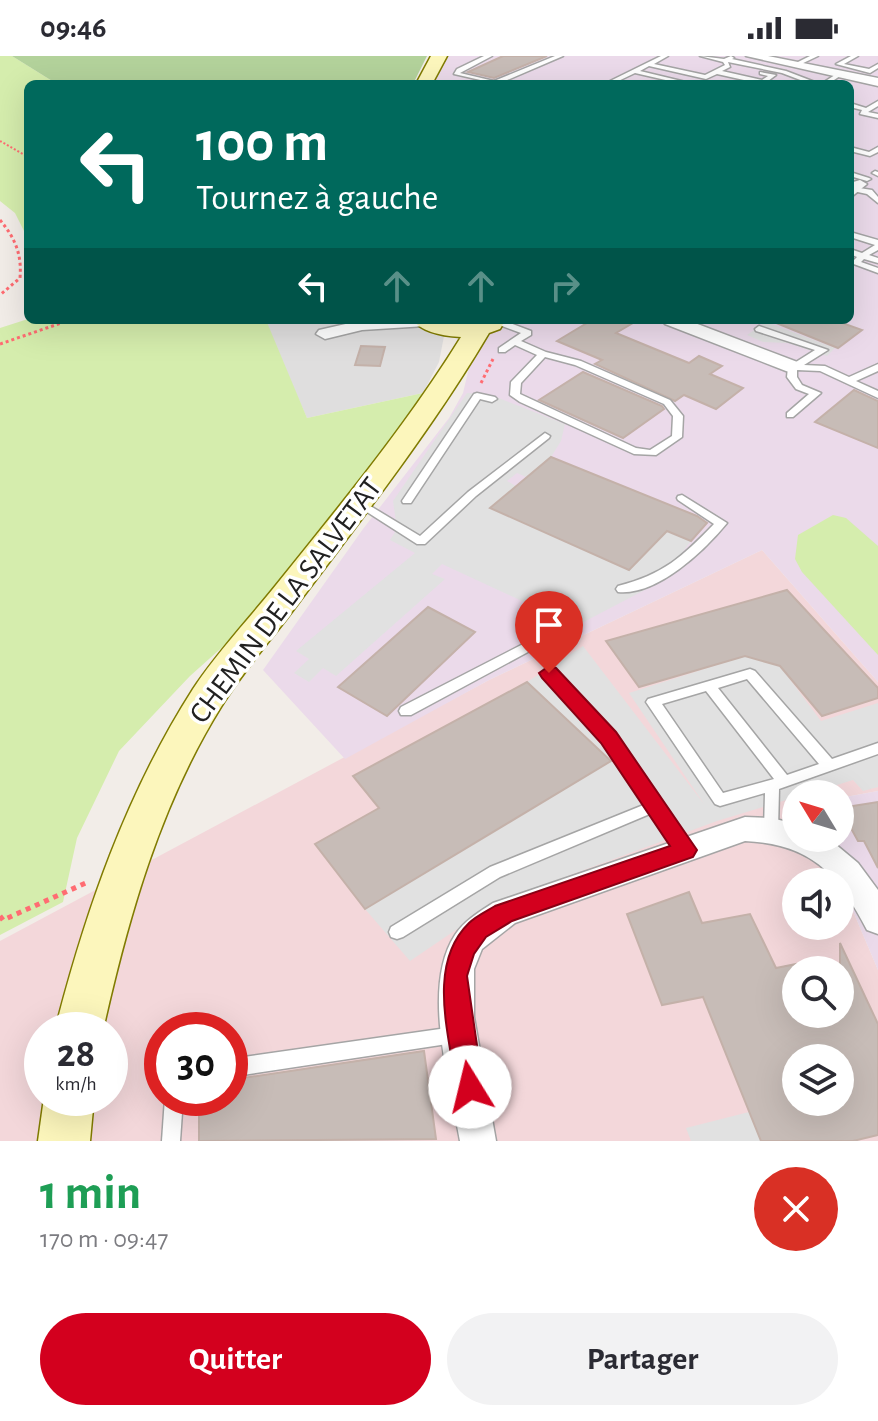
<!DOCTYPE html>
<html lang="fr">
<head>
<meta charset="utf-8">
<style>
	body { margin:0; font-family:"Alegreya Sans",sans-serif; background:#f2f2f3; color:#2b2b33; height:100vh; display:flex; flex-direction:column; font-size:30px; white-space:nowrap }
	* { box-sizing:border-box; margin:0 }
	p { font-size:26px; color:#7c7c81 }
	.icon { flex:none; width:44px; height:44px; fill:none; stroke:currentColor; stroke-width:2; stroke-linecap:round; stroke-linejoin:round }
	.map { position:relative; height:1085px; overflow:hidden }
	.side { display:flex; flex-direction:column; background:#fff; flex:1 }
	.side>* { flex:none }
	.hud { position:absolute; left:24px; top:24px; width:830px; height:244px; border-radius:12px; box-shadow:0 8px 32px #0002; background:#00695c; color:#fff; overflow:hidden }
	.needle { width:52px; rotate:308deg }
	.buttons { position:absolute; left:782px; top:724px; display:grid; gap:16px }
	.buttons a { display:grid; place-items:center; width:72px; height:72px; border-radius:50%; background:#fff; box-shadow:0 8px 32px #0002; font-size:40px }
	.speed { position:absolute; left:24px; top:956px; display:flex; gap:16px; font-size:40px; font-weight:700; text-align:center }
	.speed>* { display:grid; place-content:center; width:104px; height:104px; border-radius:50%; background:#fff; box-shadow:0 8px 32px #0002; line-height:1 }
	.speed small { font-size:20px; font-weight:400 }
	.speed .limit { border:12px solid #d22; background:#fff; color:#111 }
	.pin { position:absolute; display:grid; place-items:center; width:68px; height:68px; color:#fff; margin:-82px -34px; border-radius:50% 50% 50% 0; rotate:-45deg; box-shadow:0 0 8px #0007 }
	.pin .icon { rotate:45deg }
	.me { position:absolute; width:88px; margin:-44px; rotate:351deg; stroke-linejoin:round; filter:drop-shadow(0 0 6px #0008) }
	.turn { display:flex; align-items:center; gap:28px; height:168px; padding:0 40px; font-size:36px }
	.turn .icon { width:104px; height:104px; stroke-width:2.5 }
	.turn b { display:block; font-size:56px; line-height:68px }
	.lanes { display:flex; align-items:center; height:76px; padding:0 40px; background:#0003; justify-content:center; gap:40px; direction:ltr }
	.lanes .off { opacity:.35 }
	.round { display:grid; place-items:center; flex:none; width:84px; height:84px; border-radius:42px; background:#f2f2f3 }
	.headline { display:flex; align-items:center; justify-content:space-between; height:136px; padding:0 40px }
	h1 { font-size:48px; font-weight:600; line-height:60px; color:#1e9e55 }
	.cta { display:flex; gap:16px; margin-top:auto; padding:16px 40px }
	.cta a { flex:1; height:92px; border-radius:48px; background:#d3001e; color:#fff; font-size:32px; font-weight:600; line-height:92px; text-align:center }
	.cta a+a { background:#f2f2f3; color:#2b2b33 }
	.status { display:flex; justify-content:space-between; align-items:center; height:56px; padding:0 40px; background:#fff; direction:ltr }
	.status svg { height:22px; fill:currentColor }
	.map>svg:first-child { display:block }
	.residential { fill:#dfdede }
	.commercial { fill:#f3d7da; fill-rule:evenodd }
	.industrial { fill:#ebdaea }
	.grass { fill:#d5edad }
	.forest { fill:#b3d29b }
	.parking { fill:#e1e1e1 }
	.building { fill:#c7bcb7; stroke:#c4b1a9; stroke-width:2; fill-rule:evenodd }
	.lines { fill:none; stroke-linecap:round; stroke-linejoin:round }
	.service-casing { stroke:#a5a5a5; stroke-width:3 }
	.minor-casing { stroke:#a5a5a5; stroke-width:3 }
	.secondary-casing { stroke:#807b01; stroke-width:3 }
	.path-far2 { stroke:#ff6c72; stroke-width:2; stroke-dasharray:2 2; stroke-linecap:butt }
	.path-far1 { stroke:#ff6c72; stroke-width:3; stroke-dasharray:3 3; stroke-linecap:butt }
	.path { stroke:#ff6c72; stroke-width:5; stroke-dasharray:5 5; stroke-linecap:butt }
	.service { fill:#fff; fill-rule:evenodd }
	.minor { fill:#fff; fill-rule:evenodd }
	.secondary { fill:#fcf6bc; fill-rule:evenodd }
	.route { fill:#d3001e; stroke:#890014; stroke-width:2 }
	.labels { text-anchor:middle; stroke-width:7; stroke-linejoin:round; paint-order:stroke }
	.street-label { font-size:30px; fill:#212121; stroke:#fff }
</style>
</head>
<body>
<div class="status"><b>09:46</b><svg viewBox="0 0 49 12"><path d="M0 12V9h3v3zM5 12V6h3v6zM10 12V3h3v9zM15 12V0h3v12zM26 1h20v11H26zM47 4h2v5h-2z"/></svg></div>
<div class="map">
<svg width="878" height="1085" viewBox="0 0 878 1085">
	<rect width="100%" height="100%" fill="#f2ede8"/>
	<polygon class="residential" points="264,264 413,264 444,280 439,306 423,337 307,362"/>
	<path class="commercial" d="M762 494 878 626V735L840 742V738H796V782H822L878 914V1085H0V885L489 624ZM796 826H840V870H796ZM796 914H840V958H796ZM42 974H110V1042H42ZM162 974H230V1042H162ZM796 1002H840V1046H796Z"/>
	<g class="industrial">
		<polygon points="447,0 878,0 878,626 762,494 489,624 345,703 263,614 363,473 449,362 463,337 473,295 486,277 507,264 850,264 850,28 431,28"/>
		<polygon points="878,735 878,914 822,782 840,782 840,742"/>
	</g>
	<g class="grass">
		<polygon points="0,0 12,0 57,28 28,28 28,183 15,157 0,145"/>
		<polygon points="28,263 266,264 307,362 423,337 359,428 237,578 190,620 119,695 77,782 63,846 0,879 0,272"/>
		<polygon points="833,459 846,462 878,490 878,599 802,516 795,503 798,479"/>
	</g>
	<polygon class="forest" points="12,0 427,0 413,28 57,28"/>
	<g class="parking">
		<polygon points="766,266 835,292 827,300 788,287 763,286 747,279"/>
		<polygon points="467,337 491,339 565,368 561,385 551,401 526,421 517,417 507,425 516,430 491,453 629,514 667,475 691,485 660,526 576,570 442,508 432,518 445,523 336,620 323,612 309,626 294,617 309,603 296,595 415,497 390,484 397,473 393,445"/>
		<polygon points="583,590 704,748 629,637 745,600 780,610 821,665 878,647 878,731 863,735 853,724 808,738 796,738 796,741 717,765 497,846 410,905 365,853 610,705 527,626"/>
		<polygon points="749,1056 761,1085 691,1085 686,1072"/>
	</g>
	<g class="building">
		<polygon points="503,0 547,0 494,22 468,16"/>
		<polygon points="592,264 638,264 616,277 689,307 699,300 722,310 710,318 743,332 716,353 684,339 675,345 595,308 602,304 557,285"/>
		<polygon points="769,264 834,264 862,274 838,292"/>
		<polygon points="361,290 385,291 380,310 355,309"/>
		<polygon points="583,316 662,350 664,353 623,382 539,344"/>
		<polygon points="854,334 878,345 878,392 815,366"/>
		<polygon points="551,401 697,460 707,467 691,485 667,475 629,514 490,452"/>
		<polygon points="787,534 878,632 878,642 822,660 780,610 745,600 639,631 606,585"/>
		<polygon points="428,551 475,576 387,660 338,631"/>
		<polygon points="527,626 611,705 365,853 315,788 379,752 353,720"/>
		<polygon points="878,746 878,812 864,785 858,785 840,752"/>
		<path d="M689 836 702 867 750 858 776 912 796 908V958H840V887L878 968V1079L853 1085H761L703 941 662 949 627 858ZM796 1002H840V1046H796Z"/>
		<polygon points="424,995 436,1083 199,1085 199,1042 230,1042 230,1024"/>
	</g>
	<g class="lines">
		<defs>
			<g id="service">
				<polygon points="484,0 492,0 460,17 494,25 555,0 563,0 498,28 454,18 457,13"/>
				<polygon points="661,0 668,0 654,8 705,19 725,9 723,6 700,0 724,3 731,0 734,2 732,3 786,15 820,28 811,28 782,17 728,6 730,11 722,15 762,24 768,20 760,18 760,16 776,19 768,25 771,26 771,28 762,28 717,18 706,23 649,10 640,15 694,28 683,28 635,17 612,28 604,28"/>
				<polygon points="810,0 818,0 797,10 792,9"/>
				<polygon points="851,0 858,0 844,8 869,13 878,8 878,12 870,17 836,8"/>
				<polygon points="838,17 843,18 828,28 821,28"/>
				<polygon points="878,45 878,50 868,56 878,58 878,62 860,58 862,54 850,51 850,47 866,52"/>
				<polygon points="850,91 869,96 878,91 878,96 870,100 850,95"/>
				<polygon points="875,115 878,116 878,120 872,117"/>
				<polygon points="850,116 869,122 871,123 867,125 850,120"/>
				<polygon points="853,131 872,134 878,141 878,147 867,138 853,135"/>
				<polygon points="850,176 878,184 878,194 869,199 878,202 878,207 864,203 861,206 878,212 878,217 851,207 857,201 850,198 850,193 862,197 875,189 850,181"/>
				<path d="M493 264H502L531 275V279L521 285 546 296 581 305 670 344 683 360 682 381 656 399 634 398 520 346 510 339 511 326 537 299 515 289 505 296H499V292L521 277 494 267ZM545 301 575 309 664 348 673 360 672 380 650 394 636 392 520 338 521 327Z"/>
				<polygon points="759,270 828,294 804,309 825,310 849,321 878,308 878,315 856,325 878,335 878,342 820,315 797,314 797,321 802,329 821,337 793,361 787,361 787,357 809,338 796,333 787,321 788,311 815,294 756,275 755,273"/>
				<polygon points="477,337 495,341 497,343 492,346 480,343 411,447 403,447 402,445 474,338"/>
				<polygon points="545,377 550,380 549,382 476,440 425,488 417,488 353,447 358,444 362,445 420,480 468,436"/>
				<path d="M682 439 727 467C704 495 657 540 618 536L616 533 618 530C664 518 682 501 714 468L678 444 677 442 678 440Z"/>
				<polygon points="570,557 574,558 576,561 574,564 539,590 411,659 401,659 399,655 401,651 531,584"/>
				<polygon points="549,612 554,614 614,678 690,790 692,794 690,798 685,800 680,798 652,757 500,821 403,881 397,883 391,881 389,876 391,871 490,811 646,748 604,686 544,620 543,617 544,614"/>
				<path d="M750 613 755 615 832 703 878 687V698L779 733 778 774 776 778 771 780 766 778 764 774 765 737 720 750 715 748 646 646 648 643ZM747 623 819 708 787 719 718 632ZM706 635 774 723 723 737 662 648Z"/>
				<polygon points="454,971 460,973 463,979 460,985 454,987 230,1021 230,1003"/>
				<polygon points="165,1042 183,1042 180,1085 162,1085"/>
			</g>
			<g id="minor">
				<polygon points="746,0 768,0 878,22 878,30"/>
				<polygon points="860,124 867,128 850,142 850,127"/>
				<polygon points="348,264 434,264 435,265 426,270 362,274 325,283 316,278 319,274 350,267"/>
				<polygon points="662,264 687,264 800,307 802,311 793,317 786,315 665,268"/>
				<path d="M745 761 771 762 796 768V782H828L858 807 878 834V878L867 874C838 818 812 788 745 785L515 867 482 893 474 913V961L496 1085H460C450 1027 421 931 455 879 464 865 479 856 493 847Z"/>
			</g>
			<g id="secondary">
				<polygon points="431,0 447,0 432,28 416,28"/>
				<path d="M413 264H501L503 268 500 273 489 277C433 372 363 461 297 549 272 583 243 615 221 651 160 749 128 862 103 974H55C86 854 126 738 193 633 216 598 246 566 272 534 338 452 406 370 461 281 444 280 423 277 413 264Z"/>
				<polygon points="44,1042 94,1042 90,1085 38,1085"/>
			</g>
		</defs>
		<use href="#service" class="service-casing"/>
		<use href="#minor" class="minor-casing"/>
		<use href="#secondary" class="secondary-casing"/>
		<polyline class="path-far2" points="0,85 28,101"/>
		<g class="path-far1">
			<path d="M0 164C15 182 22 198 20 222L0 239"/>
			<polyline points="0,288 70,264"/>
			<polyline points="481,327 493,303"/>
		</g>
		<polyline class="path" points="0,860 3,864 88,826"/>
		<use href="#service" class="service"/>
		<use href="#minor" class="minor"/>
		<use href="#secondary" class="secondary"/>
	</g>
	<path class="route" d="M549 610 556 612 616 676 697 794 693 801 512 865 486 881 474 898 467 920 483 1031 479 1041 470 1045 460 1041 456 1031C450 980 426 909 469 867 476 860 487 855 495 850L670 790 601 687 542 622 539 617Z"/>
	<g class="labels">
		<g class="street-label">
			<text transform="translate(285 544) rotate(-53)" y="10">CHEMIN DE LA SALVETAT</text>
		</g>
	</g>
</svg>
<div class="buttons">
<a><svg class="needle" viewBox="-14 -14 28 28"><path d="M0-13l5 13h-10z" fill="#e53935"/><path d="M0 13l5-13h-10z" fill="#7c7c81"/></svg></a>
<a><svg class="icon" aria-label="sound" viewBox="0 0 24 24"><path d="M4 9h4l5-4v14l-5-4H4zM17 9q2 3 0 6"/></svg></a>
<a><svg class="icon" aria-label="search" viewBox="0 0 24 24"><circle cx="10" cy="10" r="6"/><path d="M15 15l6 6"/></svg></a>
<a><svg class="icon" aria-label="layers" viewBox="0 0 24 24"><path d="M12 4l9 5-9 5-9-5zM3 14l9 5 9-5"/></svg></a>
</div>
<div class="speed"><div>28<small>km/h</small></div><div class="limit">30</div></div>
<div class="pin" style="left:549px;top:617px;background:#d93025"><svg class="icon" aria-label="arrive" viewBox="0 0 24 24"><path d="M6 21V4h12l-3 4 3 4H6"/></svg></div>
<svg class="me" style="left:470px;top:1031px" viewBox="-20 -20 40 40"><circle r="19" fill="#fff"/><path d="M0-13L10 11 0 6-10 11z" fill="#d3001e"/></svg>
<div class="hud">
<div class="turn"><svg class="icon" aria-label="left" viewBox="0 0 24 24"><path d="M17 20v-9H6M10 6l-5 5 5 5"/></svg><div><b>100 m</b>Tournez à gauche</div></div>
<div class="lanes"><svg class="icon" aria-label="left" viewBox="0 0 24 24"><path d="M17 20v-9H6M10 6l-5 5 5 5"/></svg><svg class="icon off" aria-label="ahead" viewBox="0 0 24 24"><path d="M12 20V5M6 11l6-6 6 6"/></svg><svg class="icon off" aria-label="ahead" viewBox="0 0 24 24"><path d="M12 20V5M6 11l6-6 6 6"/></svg><svg class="icon off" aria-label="right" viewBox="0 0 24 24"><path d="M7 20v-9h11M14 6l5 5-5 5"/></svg></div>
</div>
</div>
<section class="side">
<div class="headline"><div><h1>1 min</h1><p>170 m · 09:47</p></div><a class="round" style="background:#d93025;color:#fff"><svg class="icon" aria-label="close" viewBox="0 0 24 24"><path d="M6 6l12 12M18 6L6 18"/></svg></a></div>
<div class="cta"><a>Quitter</a><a>Partager</a></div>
</section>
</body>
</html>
